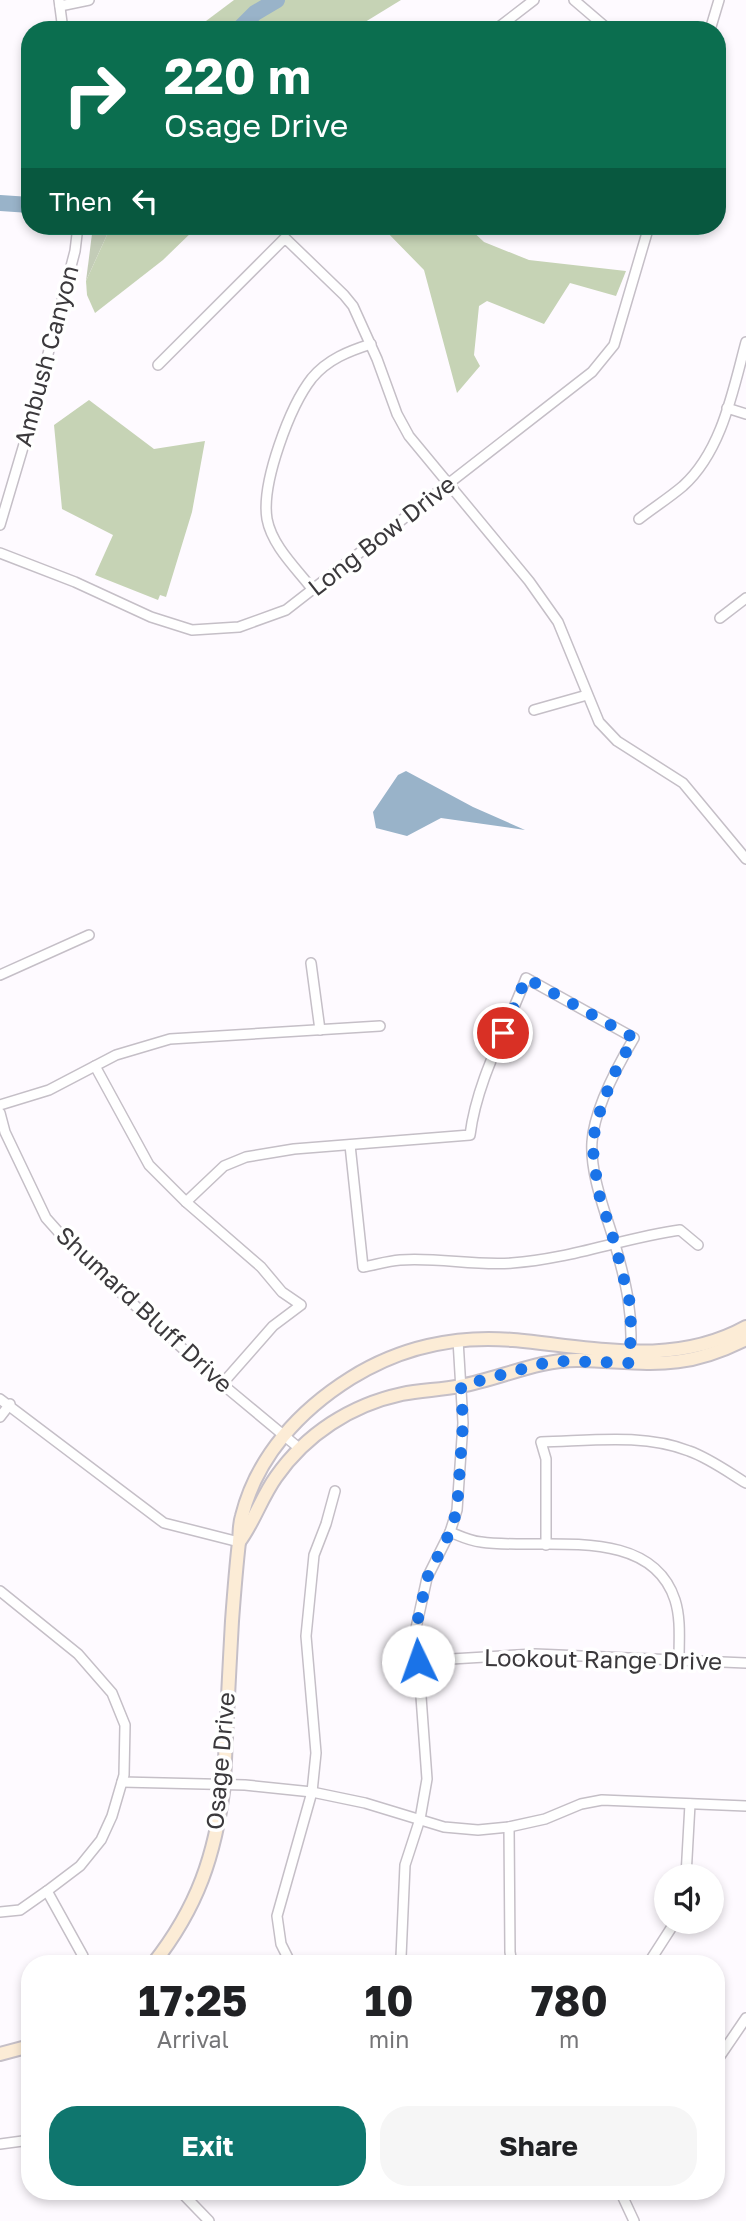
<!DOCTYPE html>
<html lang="en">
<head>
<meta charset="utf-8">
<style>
	body { margin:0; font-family:"Golos Text",sans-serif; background:#f6f6f6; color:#202124; height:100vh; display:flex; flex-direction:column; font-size:26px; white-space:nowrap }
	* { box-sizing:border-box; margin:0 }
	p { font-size:23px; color:#757577 }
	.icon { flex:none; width:38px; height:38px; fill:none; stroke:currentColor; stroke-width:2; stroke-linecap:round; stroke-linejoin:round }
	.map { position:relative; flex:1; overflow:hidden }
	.panel { position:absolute; left:21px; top:1955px; width:704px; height:245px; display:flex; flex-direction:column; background:#fff; border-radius:28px; box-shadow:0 4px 10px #0003 }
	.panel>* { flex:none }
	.banner { position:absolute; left:21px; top:21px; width:705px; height:214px; border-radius:28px; box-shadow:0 4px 10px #0003; background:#0b6e4f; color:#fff; overflow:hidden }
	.controls { position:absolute; left:654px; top:1864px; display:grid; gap:14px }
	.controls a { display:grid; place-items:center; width:70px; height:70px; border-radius:50%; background:#fff; box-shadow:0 4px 10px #0003; font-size:35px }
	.pin { position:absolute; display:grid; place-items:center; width:60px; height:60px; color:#fff; margin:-30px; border:4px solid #fff; border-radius:50%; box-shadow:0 2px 7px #0007 }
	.me { position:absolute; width:77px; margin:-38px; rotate:357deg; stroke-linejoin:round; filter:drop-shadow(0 0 5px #0008) }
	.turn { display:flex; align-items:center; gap:24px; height:147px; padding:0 28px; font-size:32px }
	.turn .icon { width:91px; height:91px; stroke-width:2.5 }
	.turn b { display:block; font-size:49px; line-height:60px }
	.then { display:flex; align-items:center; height:66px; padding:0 28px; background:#0003; gap:14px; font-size:26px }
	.eta { display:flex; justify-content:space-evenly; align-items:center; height:119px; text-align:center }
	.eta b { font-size:42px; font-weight:700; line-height:49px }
	.primary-button { display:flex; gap:14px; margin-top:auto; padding:14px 28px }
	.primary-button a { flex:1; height:80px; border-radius:28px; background:#0f766e; color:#fff; font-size:28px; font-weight:700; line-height:80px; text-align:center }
	.primary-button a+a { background:#f6f6f6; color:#202124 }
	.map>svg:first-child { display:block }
	.green { fill:#c3ccb7 }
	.forest { fill:#c6d3b5 }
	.water { fill:#99b3c9 }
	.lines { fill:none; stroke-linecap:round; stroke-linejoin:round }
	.river { stroke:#99b3c9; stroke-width:16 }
	.street-casing { stroke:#c5bfc7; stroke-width:12 }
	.secondary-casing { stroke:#c5bfc7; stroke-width:16 }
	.street { stroke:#fff; stroke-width:9 }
	.secondary { stroke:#fcecd6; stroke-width:12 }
	.route { stroke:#1a73e8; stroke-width:12; stroke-dasharray:0 21.6 }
	.labels { text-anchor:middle; stroke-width:7; stroke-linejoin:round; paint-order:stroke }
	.street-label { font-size:24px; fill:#3b393c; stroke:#fff }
</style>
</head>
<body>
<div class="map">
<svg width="746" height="2221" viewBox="0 0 746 2221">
	<rect width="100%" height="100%" fill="#fefaff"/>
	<polygon class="green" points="93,226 111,226 86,281"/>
	<g class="forest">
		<polygon points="234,0 401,0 352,30 194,30"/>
		<polygon points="111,226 198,226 163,260 95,313 87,295 86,281"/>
		<polygon points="381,226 467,226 484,242 529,260 626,271 616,296 570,283 544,324 487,301 479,306 474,355 480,366 457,393 424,270"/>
		<polygon points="89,400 154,449 205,441 192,512 166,597 160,595 158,600 95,575 113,535 62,509 54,425"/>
	</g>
	<polygon class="water" points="406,771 473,807 525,830 441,818 407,836 376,828 373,812 398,775"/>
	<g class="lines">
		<g class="river">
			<polyline points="238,30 255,13 277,0"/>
			<polyline points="0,203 30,205"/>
		</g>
		<defs>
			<g id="street">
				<polyline points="59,0 63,30"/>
				<polyline points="574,0 609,30"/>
				<polyline points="60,6 89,0"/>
				<polyline points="495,30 534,0"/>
				<polyline points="710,30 719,0"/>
				<polyline points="158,365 285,238 344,295 353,306 377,359 397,414 409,436 529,581 558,622 599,722 617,741 683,783 746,859"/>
				<polyline points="727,408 746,414"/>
				<path d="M639 519C653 508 669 498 683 486 722 451 733 390 746 342"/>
				<polyline points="0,525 27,434 75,251 78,226"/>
				<polyline points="0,553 75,582 151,617 192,630 239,627 286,610 592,372 614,345 649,226"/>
				<path d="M313 590C297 569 272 546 267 519 261 483 290 406 312 378 328 359 349 351 371 344"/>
				<polyline points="720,618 746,598"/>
				<polyline points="534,710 587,695"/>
				<polyline points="311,963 320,1030"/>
				<polyline points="0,975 89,935"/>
				<polyline points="95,1066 149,1165 186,1202 261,1267 282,1292 301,1305 273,1326 222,1384"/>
				<polyline points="0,1105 49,1090 116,1055 170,1039 380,1026"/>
				<polyline points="0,1113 5,1132 46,1218 79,1255 222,1384 299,1448"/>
				<path d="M350 1145 363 1267C375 1265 387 1261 400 1260 437 1257 475 1266 512 1263 570 1259 623 1238 680 1230L698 1245"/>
				<path d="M186 1202 224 1166 246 1157 294 1149 470 1135C477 1080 506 1030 526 978L634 1038C618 1065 594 1110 592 1142 590 1174 605 1211 614 1241 626 1282 634 1315 630 1358"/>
				<polyline points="0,1399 164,1523 239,1542"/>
				<polyline points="0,1417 10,1404"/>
				<path d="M450 1532C460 1536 470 1541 481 1542 541 1551 650 1523 675 1600 681 1619 679 1639 679 1659"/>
				<path d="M546 1545V1459L541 1442C589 1441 643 1433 689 1451 709 1458 728 1472 746 1483"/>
				<polyline points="0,1591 78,1654 112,1693 125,1725 124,1775 112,1816 101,1840 80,1866 47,1891 20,1910 0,1912"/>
				<polyline points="418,1661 535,1654 746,1663"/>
				<polyline points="122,1782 245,1785 312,1792 365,1803 444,1827 478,1830 509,1827 545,1819 581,1804 602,1800 746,1806"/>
				<polyline points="509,1827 510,1952 512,1964"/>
				<polyline points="686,1876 690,1804"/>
				<polyline points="47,1891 83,1956"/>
				<polyline points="291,1964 281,1944 277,1916 312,1792 316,1753 306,1636 314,1555 326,1524 335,1491"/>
				<polyline points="399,1964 401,1957 405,1865 420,1819 427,1779 416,1628 427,1578 450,1532 457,1510 463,1423 458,1340"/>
				<polyline points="648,1964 675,1922"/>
				<polyline points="716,2062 746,2018"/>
				<polyline points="0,2144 30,2140"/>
				<polyline points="180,2191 209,2221"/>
				<polyline points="345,2191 347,2194"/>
				<polyline points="620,2191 634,2221"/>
			</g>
			<g id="secondary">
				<path d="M239 1542C254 1522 261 1498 276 1477 306 1434 351 1405 402 1394 421 1390 441 1390 460 1386 500 1379 538 1359 580 1360 648 1362 681 1372 746 1339"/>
				<path d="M153 1964C198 1907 215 1855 224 1785 226 1730 229 1676 232 1621 234 1594 236 1568 239 1542 240 1533 239 1525 242 1516 257 1456 300 1410 351 1378 399 1348 455 1335 513 1340 592 1347 672 1368 746 1327"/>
				<polyline points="0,2054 30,2046"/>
			</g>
		</defs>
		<use href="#street" class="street-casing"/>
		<use href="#secondary" class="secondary-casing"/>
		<use href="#street" class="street"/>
		<use href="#secondary" class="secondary"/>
	</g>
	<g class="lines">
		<polyline class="route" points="418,1661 416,1628 427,1578 450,1532 457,1510 463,1423 461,1386 540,1364 559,1361 630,1363 631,1307 615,1244 598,1191 592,1142 602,1104 617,1068 634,1038 526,978 503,1033"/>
	</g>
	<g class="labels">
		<g class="street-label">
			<text transform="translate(47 356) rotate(-75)" y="8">Ambush Canyon</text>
			<text transform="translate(382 536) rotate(-38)" y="8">Long Bow Drive</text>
			<text transform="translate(144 1310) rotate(43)" y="8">Shumard Bluff Drive</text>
			<text transform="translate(603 1660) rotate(1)" y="8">Lookout Range Drive</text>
			<text transform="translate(221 1761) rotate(-85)" y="8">Osage Drive</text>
		</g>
	</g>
</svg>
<div class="controls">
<a><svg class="icon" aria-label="sound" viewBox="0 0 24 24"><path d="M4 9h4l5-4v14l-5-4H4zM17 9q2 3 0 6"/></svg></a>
</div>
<div class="pin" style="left:503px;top:1033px;background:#d93025"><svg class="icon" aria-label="arrive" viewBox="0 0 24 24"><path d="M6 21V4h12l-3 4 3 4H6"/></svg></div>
<svg class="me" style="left:418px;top:1661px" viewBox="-20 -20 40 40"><circle r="19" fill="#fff"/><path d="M0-13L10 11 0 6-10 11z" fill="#1a73e8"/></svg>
<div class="banner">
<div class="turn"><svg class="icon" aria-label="right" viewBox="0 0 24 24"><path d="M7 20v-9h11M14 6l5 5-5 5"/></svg><div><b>220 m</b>Osage Drive</div></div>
<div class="then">Then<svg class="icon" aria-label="left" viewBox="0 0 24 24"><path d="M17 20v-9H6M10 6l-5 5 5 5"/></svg></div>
</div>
<section class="panel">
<div class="eta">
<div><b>17:25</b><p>Arrival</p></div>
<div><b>10</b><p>min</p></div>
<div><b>780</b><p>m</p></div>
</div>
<div class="primary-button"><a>Exit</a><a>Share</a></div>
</section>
</div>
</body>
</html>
